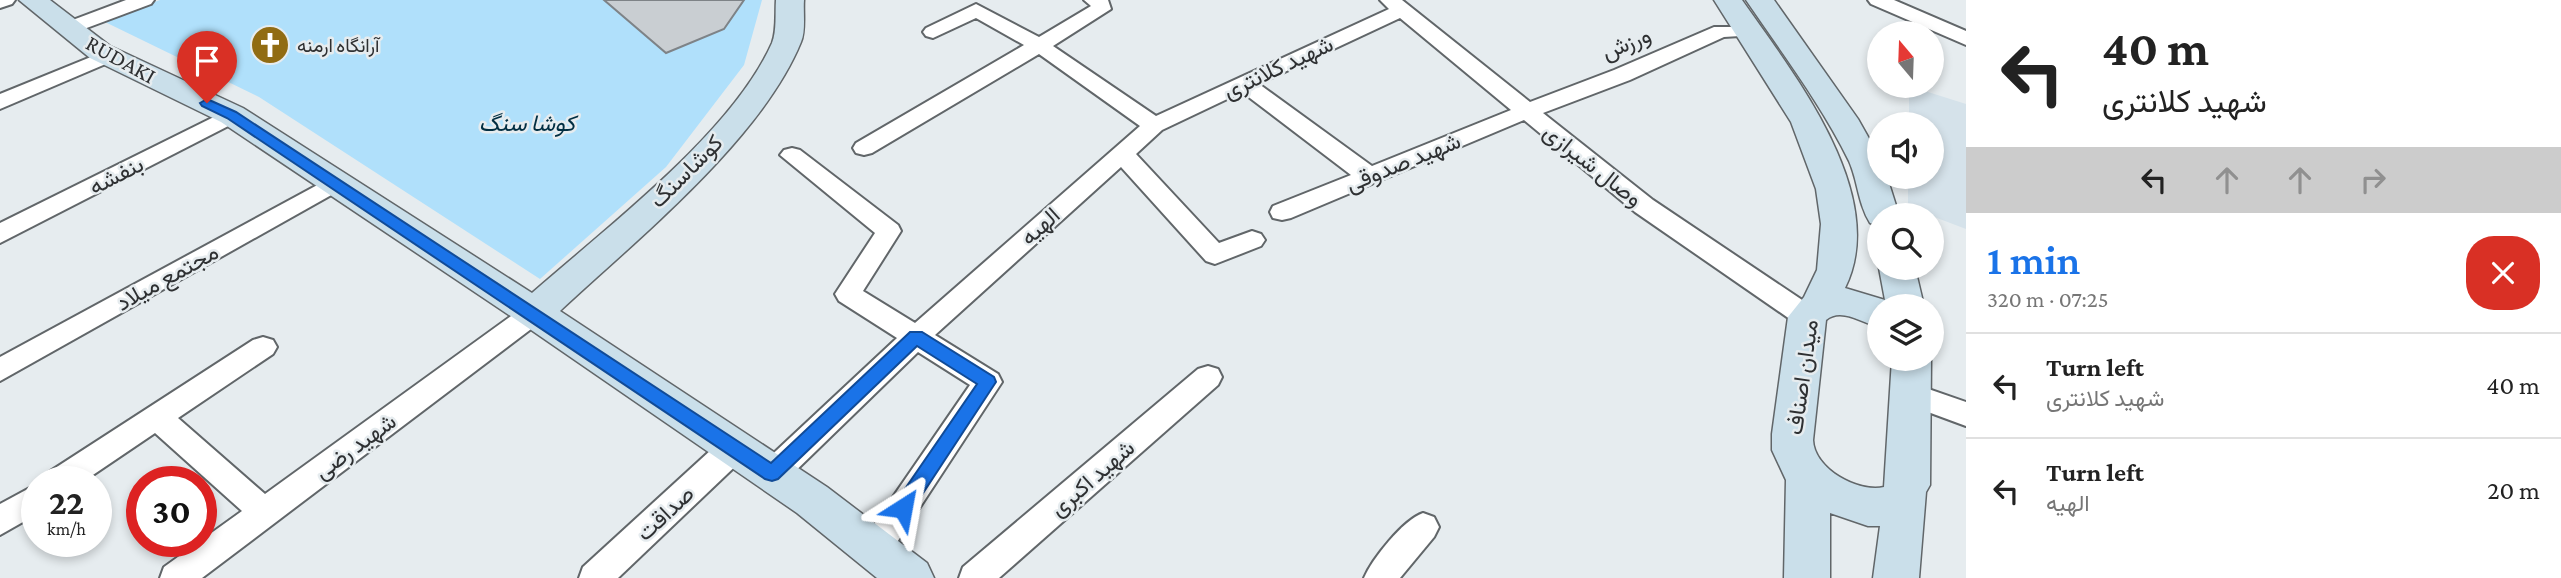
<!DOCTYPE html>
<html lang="en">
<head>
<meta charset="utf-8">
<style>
	body { margin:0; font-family:"Crimson Pro",Vazirmatn,serif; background:#f6f6f6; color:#222; height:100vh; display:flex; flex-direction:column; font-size:26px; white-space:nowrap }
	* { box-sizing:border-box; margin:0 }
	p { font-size:23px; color:#767676 }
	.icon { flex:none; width:38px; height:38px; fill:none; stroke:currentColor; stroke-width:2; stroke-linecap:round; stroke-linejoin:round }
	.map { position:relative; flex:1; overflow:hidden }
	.sheet { display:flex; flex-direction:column; background:#fff; width:595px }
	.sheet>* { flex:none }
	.guide { background:#fff; color:#222; overflow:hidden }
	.needle { width:46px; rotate:341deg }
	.controls { position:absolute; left:1867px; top:21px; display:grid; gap:14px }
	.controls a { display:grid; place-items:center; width:77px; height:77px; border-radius:50%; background:#fff; box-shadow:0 4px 10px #0003; font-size:35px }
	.speed { position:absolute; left:21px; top:466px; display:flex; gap:14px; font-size:35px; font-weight:700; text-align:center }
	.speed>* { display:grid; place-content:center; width:91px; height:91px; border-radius:50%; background:#fff; box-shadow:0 4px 10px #0003; line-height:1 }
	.speed small { font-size:18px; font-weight:400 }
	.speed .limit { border:10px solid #d22; background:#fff; color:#111 }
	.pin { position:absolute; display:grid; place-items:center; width:60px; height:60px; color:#fff; margin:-72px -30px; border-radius:50% 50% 50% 0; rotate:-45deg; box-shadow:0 0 7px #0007 }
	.pin .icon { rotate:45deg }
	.me { position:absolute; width:77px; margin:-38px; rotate:34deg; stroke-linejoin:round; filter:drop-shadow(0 0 5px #0008) }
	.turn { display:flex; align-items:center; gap:24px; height:147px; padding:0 21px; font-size:32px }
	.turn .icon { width:91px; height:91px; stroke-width:2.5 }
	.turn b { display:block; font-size:49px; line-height:60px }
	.lanes { display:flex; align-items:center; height:66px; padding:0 21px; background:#0003; justify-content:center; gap:35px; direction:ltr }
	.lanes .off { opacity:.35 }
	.round { display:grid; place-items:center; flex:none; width:74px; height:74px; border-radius:28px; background:#f6f6f6 }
	.headline { display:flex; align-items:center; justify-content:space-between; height:119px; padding:0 21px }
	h1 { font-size:42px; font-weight:600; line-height:52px; color:#1a73e8 }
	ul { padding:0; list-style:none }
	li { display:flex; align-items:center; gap:21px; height:105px; padding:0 21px; border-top:2px solid #e0e0e0 }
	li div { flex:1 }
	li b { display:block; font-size:26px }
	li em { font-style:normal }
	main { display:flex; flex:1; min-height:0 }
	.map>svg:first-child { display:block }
	.built { fill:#d5e2ea }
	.green { fill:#b0e0fb }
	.building { fill:#c9ced2; stroke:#7e8387; stroke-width:2 }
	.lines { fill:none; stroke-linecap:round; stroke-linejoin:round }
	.minor-casing { stroke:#616669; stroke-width:4 }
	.secondary-casing { stroke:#616669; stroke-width:3 }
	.minor { fill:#fff; fill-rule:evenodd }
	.secondary { fill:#cadfea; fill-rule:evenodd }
	.route { fill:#1a73e8; stroke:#114b97; stroke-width:2 }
	.labels { text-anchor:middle; stroke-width:5; stroke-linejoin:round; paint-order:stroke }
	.far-poi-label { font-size:19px; fill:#2e3032; stroke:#e6ecef; text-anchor:start }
	.street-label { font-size:23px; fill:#2e3032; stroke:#e6ecef }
	.park-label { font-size:23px; font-style:italic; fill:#012e42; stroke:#e6ecef }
</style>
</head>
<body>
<main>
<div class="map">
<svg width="1966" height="578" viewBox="0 0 1966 578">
	<rect width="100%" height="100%" fill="#e6ecef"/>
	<polygon class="built" points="1909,86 1966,104 1966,229 1908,207 1908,177 1932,177 1932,124 1909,124"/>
	<polygon class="green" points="160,0 762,0 744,65 666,167 540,279 259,97 103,21"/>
	<polygon class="building" points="604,0 744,0 724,29 666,53"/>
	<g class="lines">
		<defs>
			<g id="minor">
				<polygon points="0,0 15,0 12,4 0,8"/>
				<polygon points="126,0 154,0 151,4 76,32 62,32 59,28 62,24"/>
				<path d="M1084 0H1108L1111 9 1053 46 1156 116 1389 9 1380 0H1402L1530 102 1614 70 1714 27H1756L1759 31 1756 35 1724 37 1630 80 1543 113 1653 200 1817 310 1820 317 1817 324 1807 327 1797 324 1635 212 1524 120 1291 218 1282 220 1273 218 1270 212 1273 206 1351 175 1242 92 1162 130 1136 154 1219 243 1252 231 1261 234 1265 240 1261 246 1215 264 1206 261 1121 167 935 335 998 374 1002 382 886 559 875 563 864 559 859 549 864 539 970 385 918 352 783 483 772 487 761 483 757 474 761 465 897 338 839 301 835 294 875 233 780 155 784 150 792 148 800 150 898 225 901 231 863 291 915 323 1140 126 1039 54 872 153 864 155 856 153 853 148 856 143 1024 45 976 18 933 38 926 36 923 32 926 28 976 4 1039 37 1091 6ZM1400 18 1511 110 1372 166 1259 84Z"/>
				<polygon points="1868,0 1894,0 1966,31 1966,45 1871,4"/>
				<polygon points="108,50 115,52 118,56 115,60 0,109 0,94"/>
				<polygon points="232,108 240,110 243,115 240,120 0,243 0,223"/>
				<polygon points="334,176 342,179 346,184 342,189 0,381 0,357"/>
				<polygon points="534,303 543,306 547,313 543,320 202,578 160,578 164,567 242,511 155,433 84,481 45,481 49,472 253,340 263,337 273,340 277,347 273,354 178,418 265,494 525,306"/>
				<polygon points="1208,366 1218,369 1222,377 1218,385 999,578 959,578 963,567 1198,369"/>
				<polygon points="1911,383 1966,402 1966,426 1901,402 1897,394 1901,386"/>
				<polygon points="734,436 745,439 749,448 745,457 618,578 579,578 583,567 723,439"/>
				<polygon points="37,484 37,514 0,535 0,504"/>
				<path d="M1423 513 1434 517 1439 527 1434 537 1400 578H1364C1372 559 1403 520 1423 513Z"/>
			</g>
			<g id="secondary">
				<path d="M19 0H50L110 46 243 108 532 293C607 227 732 133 772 43 777 31 775 13 776 0H804C803 13 806 31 801 42 761 140 637 239 560 311L827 487 927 563 934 578H877L797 513 521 323 221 122 90 58Z"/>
				<path d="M1714 0H1742C1793 73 1891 195 1845 288L1885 300 1879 268 1880 267 1915 268 1924 306H1880V328C1863 323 1841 307 1826 320L1813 440C1814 469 1858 493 1884 487L1892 359H1931L1930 485 1926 492 1919 578H1873L1880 526H1868L1830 513V578H1784L1786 480 1772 450V434L1788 317 1804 297 1817 270 1821 224 1816 189 1791 122Z"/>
				<path d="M1746 0H1774L1858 119 1880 158V177H1887L1899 215H1880V226L1870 223C1858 204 1858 181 1849 161 1821 104 1782 53 1746 0Z"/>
			</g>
		</defs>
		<use href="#minor" class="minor-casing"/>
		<use href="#secondary" class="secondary-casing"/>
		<use href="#minor" class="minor"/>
		<use href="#secondary" class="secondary"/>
	</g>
	<polygon class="route" points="207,99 236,112 771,463 910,332 922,332 994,377 996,382 910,513 903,516 896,513 894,508 896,502 977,384 917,346 778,479 772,481 765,479 227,118 202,106 200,103"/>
	<defs>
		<symbol id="church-disc" viewBox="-11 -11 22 22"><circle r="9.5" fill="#916c13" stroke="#e6ecef"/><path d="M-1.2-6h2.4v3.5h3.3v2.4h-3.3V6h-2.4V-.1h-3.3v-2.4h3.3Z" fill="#fff"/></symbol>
	</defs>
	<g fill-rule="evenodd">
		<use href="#church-disc" x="248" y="23" width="44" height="44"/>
	</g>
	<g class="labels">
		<g class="far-poi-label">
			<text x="297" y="52">آرانگاه ارمنه</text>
		</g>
		<g class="street-label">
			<text transform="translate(1626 43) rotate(-23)" y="8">ورزش</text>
			<text transform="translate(121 59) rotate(29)" y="8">RUDAKI</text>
			<text transform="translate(1278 67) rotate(-25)" y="8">شهید کلانتری</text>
			<text transform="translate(1403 162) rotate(-22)" y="8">شهید صدوقی</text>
			<text transform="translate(1593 165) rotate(38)" y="8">وصال شیرازی</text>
			<text transform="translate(686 171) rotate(-45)" y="8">کوشاسنگ</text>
			<text transform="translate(116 175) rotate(-27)" y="8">بنفشه</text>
			<text transform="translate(1040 226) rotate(-42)" y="8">الهیه</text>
			<text transform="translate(167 277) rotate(-29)" y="8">مجتمع میلاد</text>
			<text transform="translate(1802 377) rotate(-82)" y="8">میدان اصناف</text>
			<text transform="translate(355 446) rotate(-36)" y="8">شهید رضی</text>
			<text transform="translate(1092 478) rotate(-41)" y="8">شهید اکبری</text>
			<text transform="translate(665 513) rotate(-43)" y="8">صداقت</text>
		</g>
		<g class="park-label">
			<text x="527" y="131">کوشا سنگ</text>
		</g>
	</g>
</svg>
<div class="controls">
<a><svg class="needle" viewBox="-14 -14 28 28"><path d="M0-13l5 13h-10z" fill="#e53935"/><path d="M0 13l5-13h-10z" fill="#767676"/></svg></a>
<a><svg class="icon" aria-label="sound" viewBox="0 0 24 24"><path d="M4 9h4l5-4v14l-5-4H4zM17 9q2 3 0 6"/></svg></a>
<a><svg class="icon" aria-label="search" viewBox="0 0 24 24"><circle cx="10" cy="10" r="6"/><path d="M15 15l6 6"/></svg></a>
<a><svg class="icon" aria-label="layers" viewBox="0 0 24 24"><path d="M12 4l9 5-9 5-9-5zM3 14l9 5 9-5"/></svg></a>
</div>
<div class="speed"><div>22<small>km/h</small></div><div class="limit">30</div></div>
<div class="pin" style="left:207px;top:103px;background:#d93025"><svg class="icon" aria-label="arrive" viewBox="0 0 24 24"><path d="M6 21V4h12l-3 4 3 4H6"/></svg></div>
<svg class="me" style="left:903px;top:508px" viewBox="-20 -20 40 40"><path d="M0-17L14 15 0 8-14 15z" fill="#1a73e8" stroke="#fff" stroke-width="4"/></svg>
</div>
<section class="sheet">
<div class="guide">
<div class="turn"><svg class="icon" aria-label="left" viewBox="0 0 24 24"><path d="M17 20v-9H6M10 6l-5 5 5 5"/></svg><div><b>40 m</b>شهید کلانتری</div></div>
<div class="lanes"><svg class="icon" aria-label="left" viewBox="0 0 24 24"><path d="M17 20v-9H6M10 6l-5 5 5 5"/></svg><svg class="icon off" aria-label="ahead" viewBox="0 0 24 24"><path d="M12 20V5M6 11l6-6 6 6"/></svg><svg class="icon off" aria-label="ahead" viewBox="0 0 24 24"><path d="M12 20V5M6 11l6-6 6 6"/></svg><svg class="icon off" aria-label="right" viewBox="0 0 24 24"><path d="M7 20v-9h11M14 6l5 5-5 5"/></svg></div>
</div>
<div class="headline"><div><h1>1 min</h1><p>320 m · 07:25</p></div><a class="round" style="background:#d93025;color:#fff"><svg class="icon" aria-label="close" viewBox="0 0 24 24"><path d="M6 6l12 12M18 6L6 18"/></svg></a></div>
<ul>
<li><svg class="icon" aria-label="left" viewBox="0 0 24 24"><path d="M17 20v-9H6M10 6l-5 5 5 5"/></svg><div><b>Turn left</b><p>شهید کلانتری</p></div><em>40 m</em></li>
<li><svg class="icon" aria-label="left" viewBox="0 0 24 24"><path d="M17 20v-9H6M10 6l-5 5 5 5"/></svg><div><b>Turn left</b><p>الهیه</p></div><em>20 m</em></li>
</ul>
</section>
</main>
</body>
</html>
